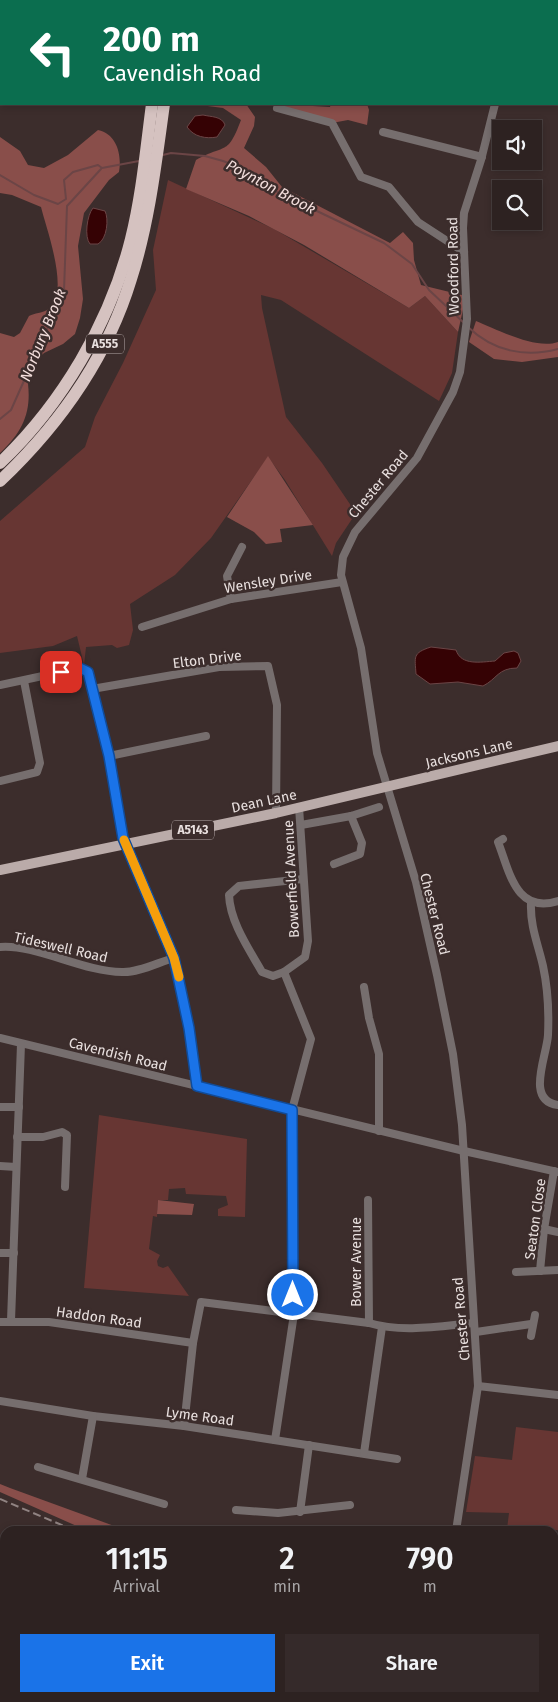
<!DOCTYPE html>
<html lang="en">
<head>
<meta charset="utf-8">
<style>
	body { margin:0; font-family:"Fira Sans",sans-serif; background:#352a2a; color:#f1f3f6; height:100vh; display:flex; flex-direction:column; font-size:19px; white-space:nowrap }
	* { box-sizing:border-box; margin:0 }
	p { font-size:16px; color:#a7a4a5 }
	.icon { flex:none; width:28px; height:28px; fill:none; stroke:currentColor; stroke-width:2; stroke-linecap:round; stroke-linejoin:round }
	.map { position:relative; flex:1; overflow:hidden }
	.panel { position:absolute; left:0px; top:1526px; width:559px; height:176px; display:flex; flex-direction:column; background:#2d2221; border-radius:15px 15px 0 0; box-shadow:0 2px 8px #0003,0 0 0 1px #483f3f }
	.panel>* { flex:none }
	.hud { position:absolute; left:0px; top:0px; width:559px; height:105px; box-shadow:0 2px 8px #0003,0 0 0 1px #483f3f; background:#0b6e4f; color:#fff; overflow:hidden }
	.fabs { position:absolute; left:492px; top:120px; display:grid; gap:10px }
	.fabs a { display:grid; place-items:center; width:50px; height:50px; border-radius:0px; background:#2d2221; box-shadow:0 2px 8px #0003,0 0 0 1px #483f3f; font-size:25px }
	.pin { position:absolute; display:grid; place-items:center; width:42px; height:42px; color:#fff; margin:-21px; border-radius:10px; box-shadow:0 2px 8px #0006 }
	.me { position:absolute; width:55px; margin:-28px; rotate:0deg; stroke-linejoin:round; filter:drop-shadow(0 0 4px #0008) }
	.turn { display:flex; align-items:center; gap:18px; height:105px; padding:0 20px; font-size:22px }
	.turn .icon { width:65px; height:65px; stroke-width:2.5 }
	.turn b { display:block; font-size:35px; line-height:42px }
	.eta { display:flex; justify-content:space-evenly; align-items:center; height:85px; text-align:center }
	.eta b { font-size:30px; font-weight:600; line-height:35px }
	.primary-button { display:flex; gap:10px; margin-top:auto; padding:10px 20px }
	.primary-button a { flex:1; height:58px; border-radius:0px; background:#1a73e8; color:#fff; font-size:20px; font-weight:600; line-height:58px; text-align:center }
	.primary-button a+a { background:#352a2a; color:#f1f3f6 }
	.map>svg:first-child { display:block }
	.green { fill:#673633 }
	.forest { fill:#894e4a }
	.water { fill:#350204; stroke:#6b4546 }
	.lines { fill:none; stroke-linecap:round; stroke-linejoin:round }
	.stream { stroke:#6b4546; stroke-width:2 }
	.minor { stroke:#766e6e; stroke-width:8 }
	.major { stroke:#baaba9; stroke-width:10 }
	.highway { stroke:#d5c2c0; stroke-width:12 }
	.rail { stroke:#908382; stroke-width:2; stroke-dasharray:8 4; stroke-linecap:butt }
	.minor-bridge { stroke:#766e6e; stroke-width:8 }
	.route-casing { stroke:#114b97; stroke-width:12 }
	.route { stroke:#1a73e8; stroke-width:9 }
	.slow { stroke:#f59e0b; stroke-width:9 }
	.labels { text-anchor:middle; stroke-width:5; stroke-linejoin:round; paint-order:stroke }
	.shield { fill:#3c2d2c; stroke:#b5aaa9; stroke-width:1 }
	.shield-label { font-size:12px; font-weight:bold; fill:#e9e0df }
	.street-label { font-size:14px; fill:#e9e0df; stroke:#3c2d2c }
	.water-label { font-size:15px; font-style:italic; fill:#f2dddb; stroke:#3c2d2c }
</style>
</head>
<body>
<div class="map">
<svg width="558" height="1702" viewBox="0 0 558 1702">
	<rect width="100%" height="100%" fill="#3c2d2c"/>
	<g class="green">
		<polygon points="168,180 274,229 409,308 425,296 458,332 452,373 439,401 281,300 261,295 262,308 286,417 322,463 356,513 336,543 332,556 285,480 268,457 211,538 175,575 130,604 133,630 129,645 117,648 112,645 86,647 84,665 77,636 53,646 0,653 0,521 85,447 95,417 123,363 156,290 153,250"/>
		<polygon points="99,1115 247,1139 245,1217 218,1216 218,1209 228,1205 226,1196 186,1194 185,1188 169,1189 168,1200 158,1200 157,1217 153,1216 149,1249 160,1255 157,1261 158,1266 163,1268 168,1266 189,1296 84,1288"/>
		<polygon points="516,1427 558,1432 558,1530 507,1529 509,1513 466,1512 475,1456 512,1460"/>
		<polygon points="33,1698 112,1698 102,1702 38,1702"/>
		<polygon points="140,1698 207,1698 209,1701 150,1702"/>
	</g>
	<g class="forest">
		<path d="M192 104H246L255 117 254 126 244 148 266 167 282 187 390 243 403 232 413 243 414 260 421 285 466 296 458 332 425 296 409 308 304 245 249 216 186 189 196 160C226 143 227 157 241 120L223 108Z"/>
		<polygon points="278,104 330,107 331,104 367,104 369,110 367,125 348,120 332,123 277,108"/>
		<path d="M98 130C117 134 122 155 119 172L109 180 84 213 78 246 83 299 80 318 75 334 63 344 44 353 26 371C33 406 27 428 0 453V333L14 337 20 333 29 316C35 313 42 313 47 310 72 297 46 228 41 207L12 195 0 193V137L20 151 28 165 44 168 68 155Z"/>
		<path d="M476 321C498 330 536 350 558 342V357L522 362 494 359 469 342Z"/>
		<polygon points="268,456 313,525 280,529 282,542 266,544 254,532 227,517"/>
		<polygon points="158,1200 194,1204 192,1215 157,1214"/>
		<polygon points="0,1484 10,1488 128,1531 88,1531 0,1492"/>
	</g>
	<g class="water">
		<path d="M203 115C211 117 222 116 225 125L217 137C206 139 194 137 187 127L195 116Z"/>
		<path d="M93 208 105 211C109 219 107 239 98 244H90C84 237 87 215 93 208Z"/>
		<path d="M431 647 456 650C461 666 481 662 495 661L504 653 514 651 518 653 521 661 517 668C498 668 497 679 483 686L458 682 430 684 416 674C415 657 412 653 431 647Z"/>
	</g>
	<g class="lines">
		<g class="stream">
			<polyline points="163,155 171,153 205,156 223,161 242,168 277,192 384,243 412,264 429,290 463,322"/>
			<polyline points="0,175 34,195 58,204 66,199 64,180 73,172 98,165 102,168 139,161"/>
			<path d="M468 327C493 351 525 358 558 349"/>
			<polyline points="0,419 11,410 64,291 67,206 101,169"/>
		</g>
		<g class="minor">
			<polyline points="537,1 537,0"/>
			<polyline points="277,108 332,123 361,177 389,187 418,222 464,252"/>
			<polyline points="383,132 482,157"/>
			<polyline points="231,599 227,576 242,547"/>
			<polyline points="142,627 231,599 342,582"/>
			<polyline points="0,685 80,668 88,672 109,756 123,838 174,958 189,1028 197,1086"/>
			<polyline points="92,689 219,667 268,666 277,705 276,813"/>
			<polyline points="109,756 206,736"/>
			<polyline points="0,781 37,772 40,763 24,681"/>
			<polyline points="301,825 351,816 379,807"/>
			<path d="M503 839 498 842C510 873 516 914 558 901"/>
			<polyline points="334,864 360,854 362,843 351,816"/>
			<path d="M531 903C530 926 538 944 543 966 548 989 549 1012 548 1035 547 1056 525 1101 558 1105"/>
			<path d="M0 947C36 944 83 972 122 972 138 973 159 962 174 958"/>
			<path d="M284 972 273 976 262 972C249 949 230 922 229 895L239 886 303 879"/>
			<polyline points="364,987 369,1018 379,1054 379,1131"/>
			<polyline points="0,1038 464,1151 558,1172"/>
			<polyline points="0,1107 19,1107"/>
			<polyline points="17,1137 43,1137 62,1132 67,1135 65,1187"/>
			<polyline points="0,1166 16,1167"/>
			<polyline points="368,1200 369,1323"/>
			<polyline points="544,1229 558,1232"/>
			<polyline points="0,1253 14,1253"/>
			<polyline points="540,1271 544,1229 554,1171"/>
			<polyline points="516,1272 558,1270"/>
			<polyline points="11,1321 21,1044"/>
			<polyline points="0,1322 49,1322 193,1343"/>
			<polyline points="476,1332 531,1324"/>
			<polyline points="531,1336 535,1315"/>
			<polyline points="478,1386 558,1395"/>
			<polyline points="0,1401 93,1416 184,1426 397,1459"/>
			<path d="M184 1426 193 1343 201 1302 369 1323C402 1333 441 1326 474 1323"/>
			<polyline points="275,1440 294,1314 292,1110 311,1039 284,972 305,957 308,941 299,807"/>
			<polyline points="364,1453 382,1327"/>
			<polyline points="38,1467 164,1504"/>
			<polyline points="82,1479 93,1416"/>
			<polyline points="236,1510 278,1513 350,1505"/>
			<polyline points="300,1512 309,1445"/>
			<polyline points="456,1531 478,1386 462,1125 453,1054 437,975 416,882 377,753 361,648 341,575 343,557 355,532 417,458 453,392 460,372 467,319 463,228 464,213 481,160 495,104"/>
			<polyline points="492,1698 497,1702"/>
		</g>
		<polyline class="major" points="0,870 276,813 558,746"/>
		<g class="highway">
			<polyline points="168,1 168,0"/>
			<polyline points="180,1 180,0"/>
			<path d="M0 463C62 404 110 323 131 239 142 195 146 149 152 104"/>
			<path d="M0 481C59 425 107 358 131 279 149 223 156 162 164 104"/>
		</g>
		<g class="rail">
			<polyline points="0,1499 76,1531"/>
			<polyline points="554,1550 558,1550"/>
			<polyline points="0,1612 5,1611"/>
			<polyline points="455,1698 467,1702"/>
		</g>
		<polyline class="minor-bridge" points="463,1702 463,1698"/>
	</g>
	<g class="lines">
		<defs>
			<polyline id="route" points="61,672 80,668 88,672 109,756 123,838 174,958 189,1028 197,1086 292,1110 293,1295"/>
		</defs>
		<use href="#route" class="route-casing"/>
		<use href="#route" class="route"/>
		<polyline class="slow" points="124,840 174,958 179,977"/>
	</g>
	<g class="labels">
		<g class="shield">
			<rect x="86" y="334.5" width="38" height="19" rx="4"/>
			<rect x="172" y="820.5" width="42" height="19" rx="4"/>
		</g>
		<g class="shield-label">
			<text x="105" y="348">A555</text>
			<text x="193" y="834">A5143</text>
		</g>
		<g class="street-label">
			<text transform="translate(453 266) rotate(-91)" y="5">Woodford Road</text>
			<text transform="translate(378 484) rotate(-50)" y="5">Chester Road</text>
			<text transform="translate(268 581) rotate(-9)" y="5">Wensley Drive</text>
			<text transform="translate(207 659) rotate(-7)" y="5">Elton Drive</text>
			<text transform="translate(469 753) rotate(-13)" y="5">Jacksons Lane</text>
			<text transform="translate(264 801) rotate(-12)" y="5">Dean Lane</text>
			<text transform="translate(291 879) rotate(-93)" y="5">Bowerfield Avenue</text>
			<text transform="translate(435 914) rotate(76)" y="5">Chester Road</text>
			<text transform="translate(61 947) rotate(13)" y="5">Tideswell Road</text>
			<text transform="translate(118 1054) rotate(14)" y="5">Cavendish Road</text>
			<text transform="translate(535 1219) rotate(-82)" y="5">Seaton Close</text>
			<text transform="translate(356 1262) rotate(-90)" y="5">Bower Avenue</text>
			<text transform="translate(99 1317) rotate(8)" y="5">Haddon Road</text>
			<text transform="translate(461 1319) rotate(-95)" y="5">Chester Road</text>
			<text transform="translate(200 1416) rotate(8)" y="5">Lyme Road</text>
		</g>
		<g class="water-label">
			<text transform="translate(271 187) rotate(28)" y="5">Poynton Brook</text>
			<text transform="translate(43 335) rotate(-68)" y="5">Norbury Brook</text>
		</g>
	</g>
</svg>
<div class="fabs">
<a><svg class="icon" aria-label="sound" viewBox="0 0 24 24"><path d="M4 9h4l5-4v14l-5-4H4zM17 9q2 3 0 6"/></svg></a>
<a><svg class="icon" aria-label="search" viewBox="0 0 24 24"><circle cx="10" cy="10" r="6"/><path d="M15 15l6 6"/></svg></a>
</div>
<div class="pin" style="left:61px;top:672px;background:#d93025"><svg class="icon" aria-label="arrive" viewBox="0 0 24 24"><path d="M6 21V4h12l-3 4 3 4H6"/></svg></div>
<svg class="me" style="left:293px;top:1295px" viewBox="-20 -20 40 40"><circle r="17" fill="#1a73e8" stroke="#fff" stroke-width="3"/><path d="M0-11L8 9 0 5-8 9z" fill="#fff"/></svg>
<div class="hud">
<div class="turn"><svg class="icon" aria-label="left" viewBox="0 0 24 24"><path d="M17 20v-9H6M10 6l-5 5 5 5"/></svg><div><b>200 m</b>Cavendish Road</div></div>
</div>
<section class="panel">
<div class="eta">
<div><b>11:15</b><p>Arrival</p></div>
<div><b>2</b><p>min</p></div>
<div><b>790</b><p>m</p></div>
</div>
<div class="primary-button"><a>Exit</a><a>Share</a></div>
</section>
</div>
</body>
</html>
